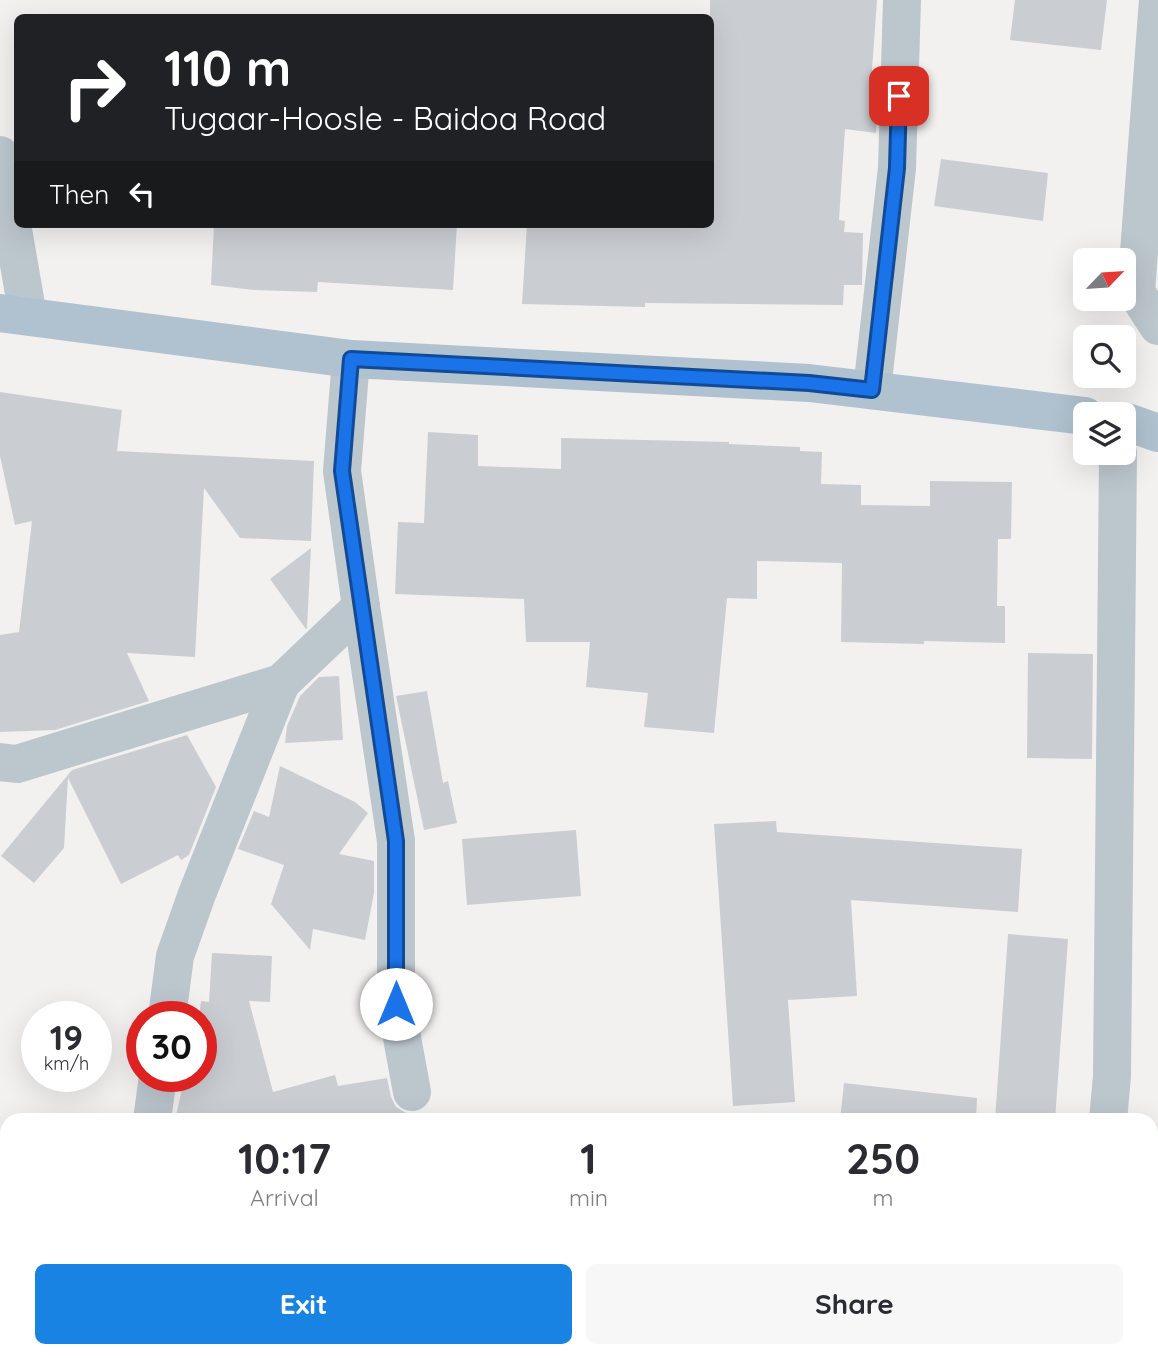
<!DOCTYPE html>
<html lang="en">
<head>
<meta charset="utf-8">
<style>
	body { margin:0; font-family:Quicksand,sans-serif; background:#f7f7f7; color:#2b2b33; height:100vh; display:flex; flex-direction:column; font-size:26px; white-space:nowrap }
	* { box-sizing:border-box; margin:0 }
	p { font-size:23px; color:#7c7c81 }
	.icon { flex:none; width:38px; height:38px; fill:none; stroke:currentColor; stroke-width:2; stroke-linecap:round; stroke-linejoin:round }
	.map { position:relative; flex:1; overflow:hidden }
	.side { position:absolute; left:0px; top:1113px; width:1158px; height:245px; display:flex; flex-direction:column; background:#fff; border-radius:21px 21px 0 0; box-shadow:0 7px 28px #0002 }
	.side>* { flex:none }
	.guide { position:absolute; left:14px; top:14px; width:700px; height:214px; border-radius:10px; box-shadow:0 7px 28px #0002; background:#202124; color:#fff; overflow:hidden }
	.needle { width:46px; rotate:65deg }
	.buttons { position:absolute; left:1073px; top:248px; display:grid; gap:14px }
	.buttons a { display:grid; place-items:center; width:63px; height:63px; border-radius:10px; background:#fff; box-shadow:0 7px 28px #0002; font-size:35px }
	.speed { position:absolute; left:21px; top:1001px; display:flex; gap:14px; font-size:35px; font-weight:700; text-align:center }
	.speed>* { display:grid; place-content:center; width:91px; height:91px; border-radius:50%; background:#fff; box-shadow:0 7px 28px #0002; line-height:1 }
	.speed small { font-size:18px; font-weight:400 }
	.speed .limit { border:10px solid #d22; background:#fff; color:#111 }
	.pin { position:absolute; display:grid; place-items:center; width:60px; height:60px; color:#fff; margin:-30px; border-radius:14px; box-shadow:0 4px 10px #0006 }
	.me { position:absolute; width:77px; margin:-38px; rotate:0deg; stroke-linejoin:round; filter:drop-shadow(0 0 5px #0008) }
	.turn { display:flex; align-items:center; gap:24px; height:147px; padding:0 35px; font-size:32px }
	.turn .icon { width:91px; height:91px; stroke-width:2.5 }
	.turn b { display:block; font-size:49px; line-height:60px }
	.then { display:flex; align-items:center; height:66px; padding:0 35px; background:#0003; gap:14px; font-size:26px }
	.eta { display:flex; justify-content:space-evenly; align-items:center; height:119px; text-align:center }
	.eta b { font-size:42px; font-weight:700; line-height:49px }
	.cta { display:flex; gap:14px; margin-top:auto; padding:14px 35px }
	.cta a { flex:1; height:80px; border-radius:10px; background:#1983e4; color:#fff; font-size:28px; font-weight:700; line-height:80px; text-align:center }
	.cta a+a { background:#f7f7f7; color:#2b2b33 }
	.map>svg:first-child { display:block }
	.building { fill:#caced3 }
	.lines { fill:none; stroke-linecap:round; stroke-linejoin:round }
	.minor { stroke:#bcc6cd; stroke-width:38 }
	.major { stroke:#b0c2cf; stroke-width:38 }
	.route-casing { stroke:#114b97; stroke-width:18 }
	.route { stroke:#1a73e8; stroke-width:12 }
</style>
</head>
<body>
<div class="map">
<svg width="1158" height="1358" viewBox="0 0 1158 1358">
	<rect width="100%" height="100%" fill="#f3f0f0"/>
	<g class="building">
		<polygon points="710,0 877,0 871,84 878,85 876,133 845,129 839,220 845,221 844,232 863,233 862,285 844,285 843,305 645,303 645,307 522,304 527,224 710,224"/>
		<polygon points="1015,0 1107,0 1101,50 1010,40"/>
		<polygon points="941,159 1048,173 1043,221 934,206"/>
		<polygon points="214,224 457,224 453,290 318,282 317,292 254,290 211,285"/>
		<polygon points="0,392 122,410 117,451 314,461 311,541 240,538 204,488 195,657 127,653 149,701 55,730 0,732 0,635 19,632 32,521 15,525 0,456"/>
		<polygon points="428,432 478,435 478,466 561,469 561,438 729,442 729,444 800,447 800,451 822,452 821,484 861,485 861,505 930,506 930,481 1012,482 1011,539 998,539 997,606 1005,606 1005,643 924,641 924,644 841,642 842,563 757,561 757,599 727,598 714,733 644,727 648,693 586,687 590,642 526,642 524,599 395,594 398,522 424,523"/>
		<polygon points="311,548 307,628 306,629 270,579"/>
		<polygon points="1028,653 1093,654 1092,759 1027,758"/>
		<polygon points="339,676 343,740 285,743 287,726 300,696 319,677"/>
		<polygon points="427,691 443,783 448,781 457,823 424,830 396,696"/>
		<polygon points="187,735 216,787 189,855 181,860 178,855 121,884 68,778 64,848 34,883 1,856 72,770"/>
		<polygon points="280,766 355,802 368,813 339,854 374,861 374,893 365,940 313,929 310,950 271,904 284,865 238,849 254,811 269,817"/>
		<polygon points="776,821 777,832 1022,849 1018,912 851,900 857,996 788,1000 795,1102 733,1106 714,824"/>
		<polygon points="576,830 581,896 467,905 462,839"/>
		<polygon points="1008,934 1068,939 1055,1120 995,1120"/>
		<polygon points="212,953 272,956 270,1002 249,1001 273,1092 335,1075 338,1086 387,1078 391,1097 396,1107 406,1113 407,1120 175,1120 185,1076 201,1076 201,1017 199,1017 201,1001 209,1002"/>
		<polygon points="844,1083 977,1098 976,1120 840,1120"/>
	</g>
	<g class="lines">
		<g class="minor">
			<polyline points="1158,0 1136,292 1158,326"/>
			<polyline points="0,155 28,316"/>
			<polyline points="872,390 897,168 902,0"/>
			<polyline points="361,607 396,841 396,1005 412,1092"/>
			<polyline points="0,762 17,764 281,683 361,607 342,471 351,359"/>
			<polyline points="167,1017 175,956 197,894 281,683"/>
			<polyline points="152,1120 158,1076"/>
			<polyline points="1108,1120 1112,1076 1118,453"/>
			<polyline points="1082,1358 1085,1351"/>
		</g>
		<g class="major">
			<polyline points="0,313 351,359 809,383 1085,416"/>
			<polyline points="1124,421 1158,433"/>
		</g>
	</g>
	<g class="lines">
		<defs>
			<polyline id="route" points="396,1004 396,841 342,471 351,359 809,383 872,390 897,168 899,96"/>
		</defs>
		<use href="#route" class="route-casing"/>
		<use href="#route" class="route"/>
	</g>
</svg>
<div class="buttons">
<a><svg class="needle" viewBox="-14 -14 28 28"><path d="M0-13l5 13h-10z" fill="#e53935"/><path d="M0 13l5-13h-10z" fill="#7c7c81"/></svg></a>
<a><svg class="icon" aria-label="search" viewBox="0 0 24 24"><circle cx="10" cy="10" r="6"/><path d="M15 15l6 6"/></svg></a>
<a><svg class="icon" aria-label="layers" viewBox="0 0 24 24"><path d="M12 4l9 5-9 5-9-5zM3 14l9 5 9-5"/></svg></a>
</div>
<div class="speed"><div>19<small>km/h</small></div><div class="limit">30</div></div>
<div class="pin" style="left:899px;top:96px;background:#d93025"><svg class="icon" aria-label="arrive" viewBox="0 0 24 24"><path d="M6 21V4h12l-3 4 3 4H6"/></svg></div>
<svg class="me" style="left:396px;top:1004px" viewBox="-20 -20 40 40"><circle r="19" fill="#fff"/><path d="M0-13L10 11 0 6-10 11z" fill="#1a73e8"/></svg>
<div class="guide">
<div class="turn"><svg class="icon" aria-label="right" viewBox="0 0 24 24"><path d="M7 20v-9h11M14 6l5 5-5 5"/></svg><div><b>110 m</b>Tugaar-Hoosle - Baidoa Road</div></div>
<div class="then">Then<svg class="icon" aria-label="left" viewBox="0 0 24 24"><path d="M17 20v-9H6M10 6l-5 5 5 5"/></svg></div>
</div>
<section class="side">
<div class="eta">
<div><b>10:17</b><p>Arrival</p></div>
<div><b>1</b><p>min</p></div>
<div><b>250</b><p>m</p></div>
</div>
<div class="cta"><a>Exit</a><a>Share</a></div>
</section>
</div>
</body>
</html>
